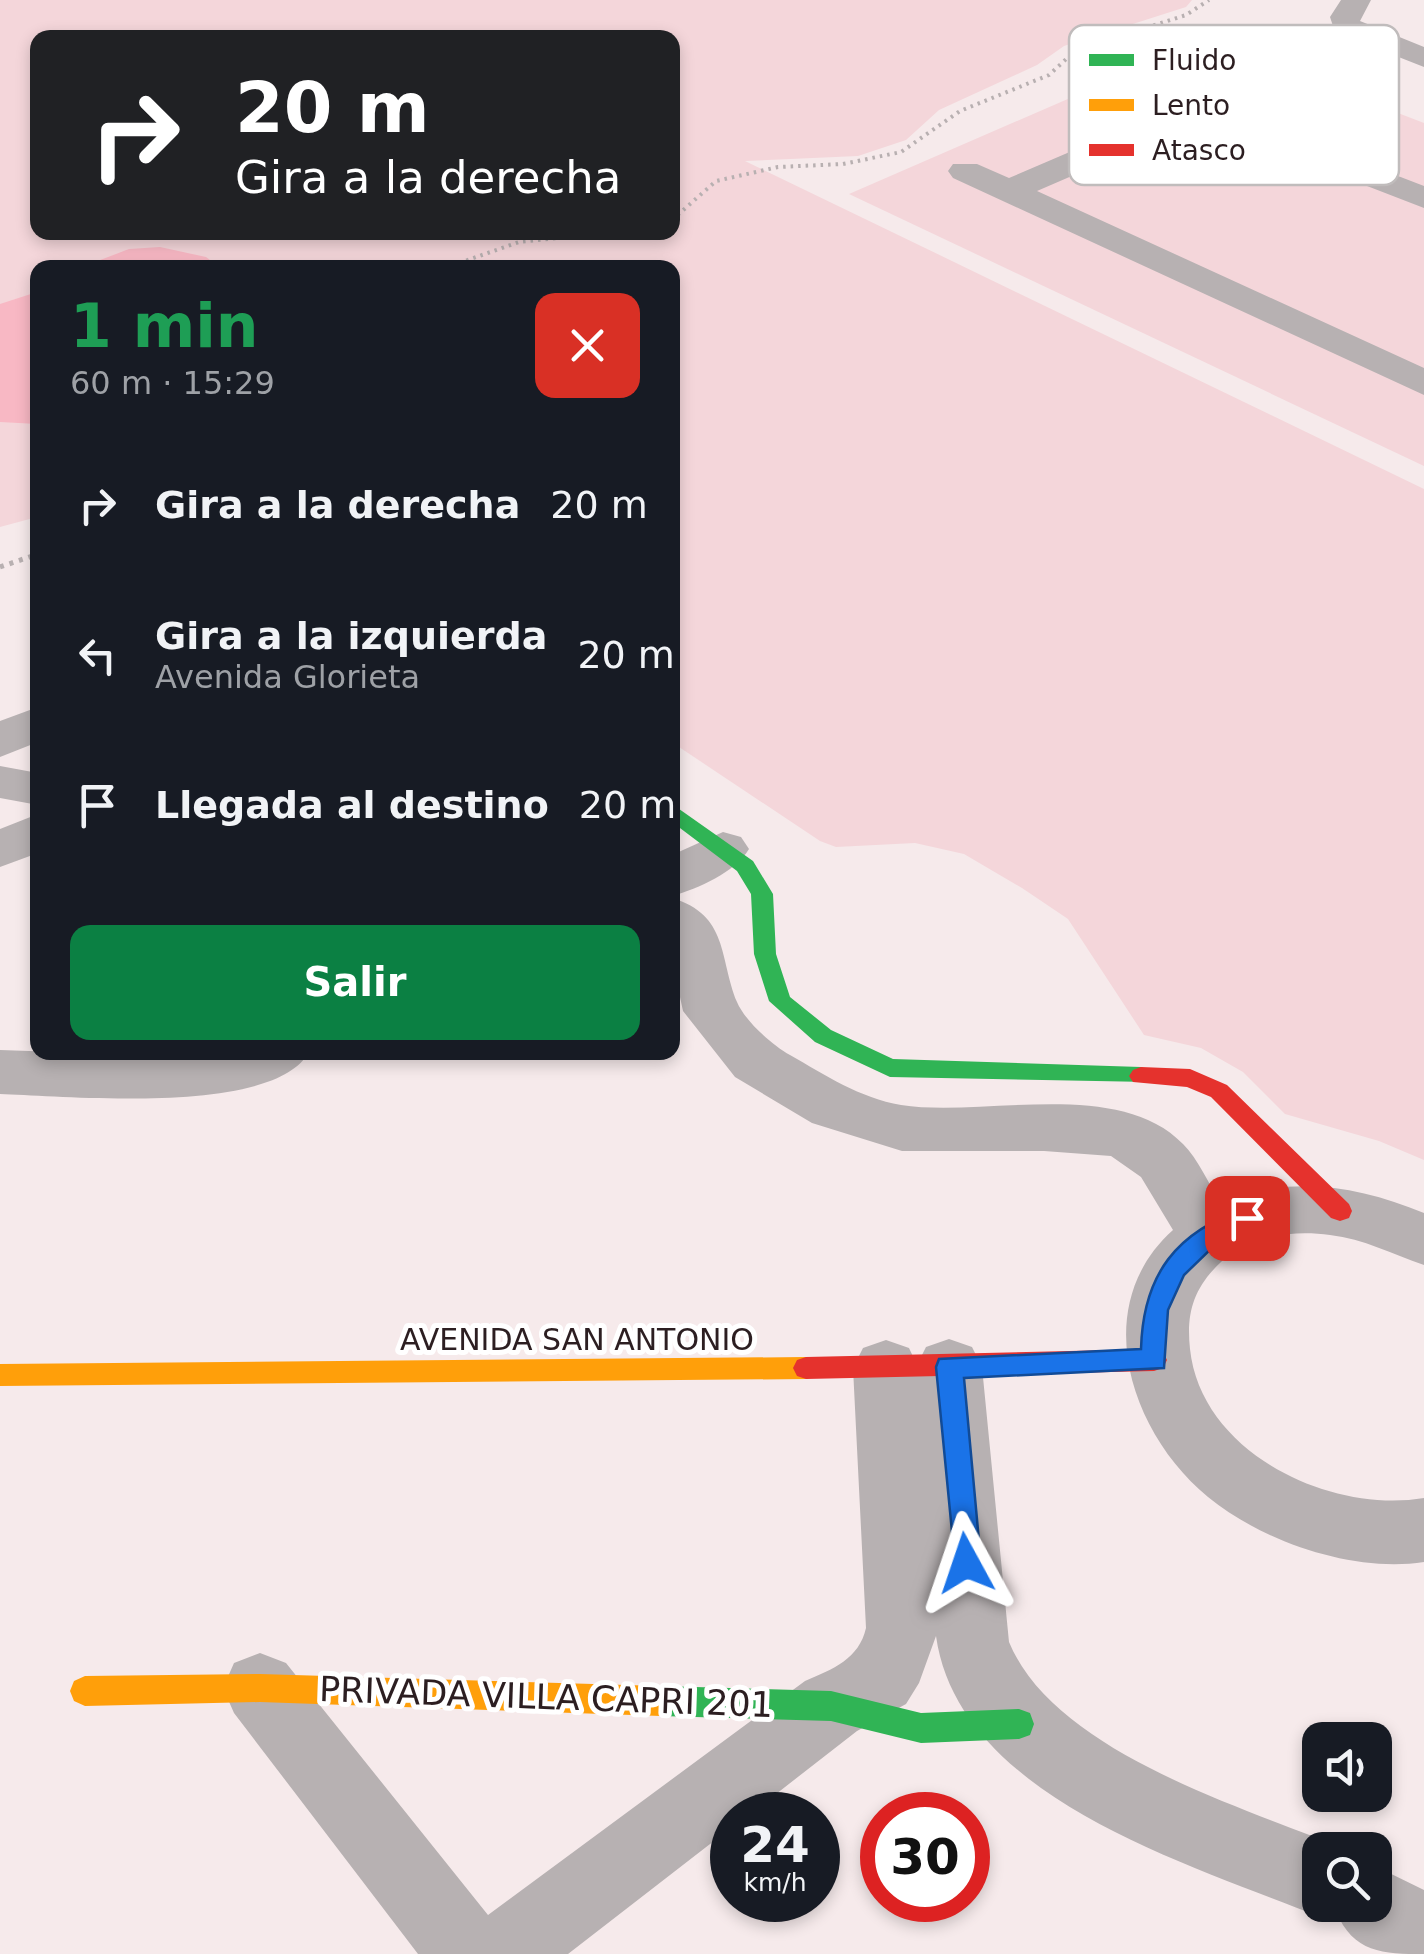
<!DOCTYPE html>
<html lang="es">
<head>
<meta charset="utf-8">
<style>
	body { margin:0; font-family:"DejaVu Sans",sans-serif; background:#20242c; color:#f1f3f6; height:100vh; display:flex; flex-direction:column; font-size:38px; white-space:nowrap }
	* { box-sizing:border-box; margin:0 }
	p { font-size:32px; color:#9ea1a6 }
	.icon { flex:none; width:55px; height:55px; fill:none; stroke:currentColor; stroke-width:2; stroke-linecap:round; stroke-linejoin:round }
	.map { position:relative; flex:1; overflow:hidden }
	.side { position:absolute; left:30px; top:260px; width:650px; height:800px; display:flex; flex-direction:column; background:#171b24; border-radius:20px; box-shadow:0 5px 15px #0003 }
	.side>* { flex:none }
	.guide { position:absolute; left:30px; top:30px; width:650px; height:210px; border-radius:20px; box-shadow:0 5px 15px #0003; background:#202124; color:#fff; overflow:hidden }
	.buttons { position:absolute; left:1302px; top:1722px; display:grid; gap:20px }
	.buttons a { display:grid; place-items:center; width:90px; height:90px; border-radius:20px; background:#171b24; box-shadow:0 5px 15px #0003; font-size:50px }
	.speed { position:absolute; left:710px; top:1792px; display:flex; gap:20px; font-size:50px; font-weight:700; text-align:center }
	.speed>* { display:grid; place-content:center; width:130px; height:130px; border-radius:50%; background:#171b24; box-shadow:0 5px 15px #0003; line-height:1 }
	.speed small { font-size:25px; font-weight:400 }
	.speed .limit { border:15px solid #d22; background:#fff; color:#111 }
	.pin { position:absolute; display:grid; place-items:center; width:85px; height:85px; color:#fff; margin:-42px; border-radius:20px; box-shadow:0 5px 15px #0006 }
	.me { position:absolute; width:110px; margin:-55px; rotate:355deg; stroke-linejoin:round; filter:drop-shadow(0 0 8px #0008) }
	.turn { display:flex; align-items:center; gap:35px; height:210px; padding:0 40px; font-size:45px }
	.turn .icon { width:130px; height:130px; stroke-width:2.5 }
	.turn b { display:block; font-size:70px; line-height:85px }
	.round { display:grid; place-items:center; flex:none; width:105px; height:105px; border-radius:20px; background:#20242c }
	.summary { display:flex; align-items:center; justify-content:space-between; height:170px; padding:0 40px }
	h1 { font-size:60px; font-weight:700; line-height:75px; color:#1e9e55 }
	.cta { display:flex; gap:20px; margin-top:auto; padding:20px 40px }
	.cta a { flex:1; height:115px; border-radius:20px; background:#0b8043; color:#fff; font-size:40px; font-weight:700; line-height:115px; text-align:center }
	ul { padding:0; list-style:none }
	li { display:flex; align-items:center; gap:30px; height:150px; padding:0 40px }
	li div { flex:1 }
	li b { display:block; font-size:38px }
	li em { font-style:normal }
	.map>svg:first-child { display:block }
	.green { fill:#f4d6da; fill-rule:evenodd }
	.water { fill:#f8b8c4 }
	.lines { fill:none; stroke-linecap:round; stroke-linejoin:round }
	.path-far1 { stroke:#b8b0b1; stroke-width:4; stroke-dasharray:2.5 5; stroke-linecap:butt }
	.path { stroke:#b8b0b1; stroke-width:5; stroke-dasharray:4 6; stroke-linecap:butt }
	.street { fill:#b7b1b2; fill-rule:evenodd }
	.fast { fill:#30b455; fill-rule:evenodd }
	.slow { fill:#ff9f0a; fill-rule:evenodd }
	.jam { fill:#e5322d; fill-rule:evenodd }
	.route { fill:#1a73e8; stroke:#114b97; stroke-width:2.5 }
	.labels { text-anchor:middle; stroke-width:10; stroke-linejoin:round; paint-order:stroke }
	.street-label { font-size:30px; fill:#2c1e21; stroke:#fff }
	.near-street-label { font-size:35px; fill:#2c1e21; stroke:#fff }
	.key { fill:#fff; stroke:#c0bcbc; stroke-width:2.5 }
	.key-label { font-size:28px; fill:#2c1e21 }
</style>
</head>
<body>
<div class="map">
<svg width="1424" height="1954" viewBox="0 0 1424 1954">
	<rect width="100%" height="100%" fill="#f6eaeb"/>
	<g class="green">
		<path d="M0 0H1192L1186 7 1064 46 1037 65 939 110 906 140 858 156 745 161 1424 489V1160L1379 1141 1285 1114 1243 1072 1201 1048 1144 1035 1068 919 1022 888 964 854 915 843 836 847 820 841 673 743 672 268H38L37 517 0 527ZM38 38H672V232H38Z"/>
		<polygon points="1206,39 1424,123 1424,466 849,194"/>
	</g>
	<g class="water">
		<polygon points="160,247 206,257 219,267 82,267 129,249"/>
		<polygon points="37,292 37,424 0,422 0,304"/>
	</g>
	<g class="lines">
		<g class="path-far1">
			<polyline points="672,220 716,181 778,167 843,164 901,152 960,111 1049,75 1076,50 1186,15 1209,0"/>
			<polyline points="445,268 519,242 618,232"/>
		</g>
		<polyline class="path" points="0,567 38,554"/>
		<g class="street">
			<polygon points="1341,0 1371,0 1360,21 1424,47 1424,67 1335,32 1330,17"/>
			<polygon points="1130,73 1424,186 1424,208 1199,121 1037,191 1424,368 1424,395 953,178 948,171 953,164 977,164 1009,178 1170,109 1119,89 1114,82 1119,75"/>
			<polygon points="38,707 38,742 0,757 0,721"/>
			<polygon points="0,766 38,773 38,805 0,798"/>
			<polygon points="38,814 38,853 0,867 0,829"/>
			<path d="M723 832 741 837 749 849C734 873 699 888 672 896V855Z"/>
			<path d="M672 898C729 915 719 958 737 1002 745 1021 772 1045 790 1055 825 1075 860 1098 901 1105 983 1118 1118 1077 1183 1144 1198 1159 1209 1184 1220 1202 1289 1175 1357 1185 1424 1213V1265C1392 1254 1364 1239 1330 1235 1294 1230 1249 1235 1222 1261 1194 1287 1186 1312 1190 1349 1201 1453 1330 1514 1424 1498V1562C1354 1573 1263 1542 1208 1497 1130 1433 1088 1306 1173 1230L1141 1177 1111 1156 1044 1151H902L812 1123 735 1077 683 1011 672 960Z"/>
			<path d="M0 1050 146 1055 309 1052C274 1116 66 1096 0 1094Z"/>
			<path d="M949 1339 972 1347 982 1367 1009 1642C1055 1753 1244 1807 1347 1850H1320V1905H1375V1866L1424 1890V1954C1383 1954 1353 1953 1336 1911L1320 1917C1191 1864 959 1799 936 1636L919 1683 906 1704 857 1731 749 1815H732V1827L568 1954H418L234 1713 223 1688 234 1663 260 1653 286 1663 488 1915 805 1681C833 1669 859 1659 866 1628L853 1368 863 1348 886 1340 909 1348 917 1365 926 1347Z"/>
		</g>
		<g class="fast">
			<polygon points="672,804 753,861 773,894 776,954 790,997 831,1030 893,1059 1141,1067 1149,1070 1153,1076 1149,1082 890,1077 815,1042 769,1001 754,954 751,894 737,871 672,822"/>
			<polygon points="661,1686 831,1691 921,1713 1019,1709 1030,1713 1034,1724 1030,1735 1019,1739 921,1743 831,1721 661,1716 650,1711 646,1701 650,1691"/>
		</g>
		<g class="slow">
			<polygon points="806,1357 815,1360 819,1368 815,1376 806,1379 0,1386 0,1364"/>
			<polygon points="260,1674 661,1686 672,1691 676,1701 672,1711 661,1716 260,1702 85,1706 74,1701 70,1691 74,1681 85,1676"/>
		</g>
		<g class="jam">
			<polygon points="1141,1067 1190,1069 1227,1085 1349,1204 1352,1211 1349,1218 1340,1221 1331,1218 1211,1097 1187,1087 1133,1082 1129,1076 1133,1070"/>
			<polygon points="1154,1349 1163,1352 1167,1360 1163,1368 1154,1371 806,1379 797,1376 793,1368 797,1360 806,1357"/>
		</g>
	</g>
	<path class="route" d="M1247 1208 1260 1218 1256 1225 1218 1242 1184 1275 1168 1310 1164 1368 964 1378 981 1563 977 1573 966 1577 956 1573 936 1367 939 1359 1141 1349C1143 1275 1176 1231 1247 1208Z"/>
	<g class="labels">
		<g class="street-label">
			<text x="577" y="1350">AVENIDA SAN ANTONIO</text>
		</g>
		<g class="near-street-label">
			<text transform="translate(546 1697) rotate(2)" y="12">PRIVADA VILLA CAPRI 201</text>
		</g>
	</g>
	<rect x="1069" y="25" width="330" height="160" rx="15" class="key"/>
	<rect x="1089" y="54" width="45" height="12" fill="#30b455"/>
	<rect x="1089" y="99" width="45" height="12" fill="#ff9f0a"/>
	<rect x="1089" y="144" width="45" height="12" fill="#e5322d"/>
	<g class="key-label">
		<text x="1152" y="70">Fluido</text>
		<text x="1152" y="115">Lento</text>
		<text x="1152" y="160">Atasco</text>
	</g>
</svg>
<div class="buttons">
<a><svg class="icon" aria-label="sound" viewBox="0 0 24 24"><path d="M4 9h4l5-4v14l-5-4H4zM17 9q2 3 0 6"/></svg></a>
<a><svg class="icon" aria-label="search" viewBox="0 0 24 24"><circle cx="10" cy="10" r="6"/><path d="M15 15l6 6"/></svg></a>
</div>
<div class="speed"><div>24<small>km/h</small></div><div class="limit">30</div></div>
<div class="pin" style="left:1247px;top:1218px;background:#d93025"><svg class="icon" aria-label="arrive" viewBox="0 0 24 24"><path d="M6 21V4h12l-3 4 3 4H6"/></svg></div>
<svg class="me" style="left:966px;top:1563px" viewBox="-20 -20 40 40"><path d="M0-17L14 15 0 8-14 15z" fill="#1a73e8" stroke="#fff" stroke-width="4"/></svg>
<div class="guide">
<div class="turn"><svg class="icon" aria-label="right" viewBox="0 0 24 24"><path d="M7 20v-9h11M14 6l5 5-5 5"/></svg><div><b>20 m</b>Gira a la derecha</div></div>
</div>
<section class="side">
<div class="summary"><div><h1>1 min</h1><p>60 m · 15:29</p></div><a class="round" style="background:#d93025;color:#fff"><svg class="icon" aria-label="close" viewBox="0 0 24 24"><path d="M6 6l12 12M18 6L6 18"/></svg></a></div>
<ul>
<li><svg class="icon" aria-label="right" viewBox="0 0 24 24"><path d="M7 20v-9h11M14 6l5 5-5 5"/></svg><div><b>Gira a la derecha</b></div><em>20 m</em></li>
<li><svg class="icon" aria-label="left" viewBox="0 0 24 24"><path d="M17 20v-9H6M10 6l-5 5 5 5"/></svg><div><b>Gira a la izquierda</b><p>Avenida Glorieta</p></div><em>20 m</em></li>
<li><svg class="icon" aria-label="arrive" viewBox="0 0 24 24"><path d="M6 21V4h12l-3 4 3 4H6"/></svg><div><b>Llegada al destino</b></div><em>20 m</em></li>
</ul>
<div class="cta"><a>Salir</a></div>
</section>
</div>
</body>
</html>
